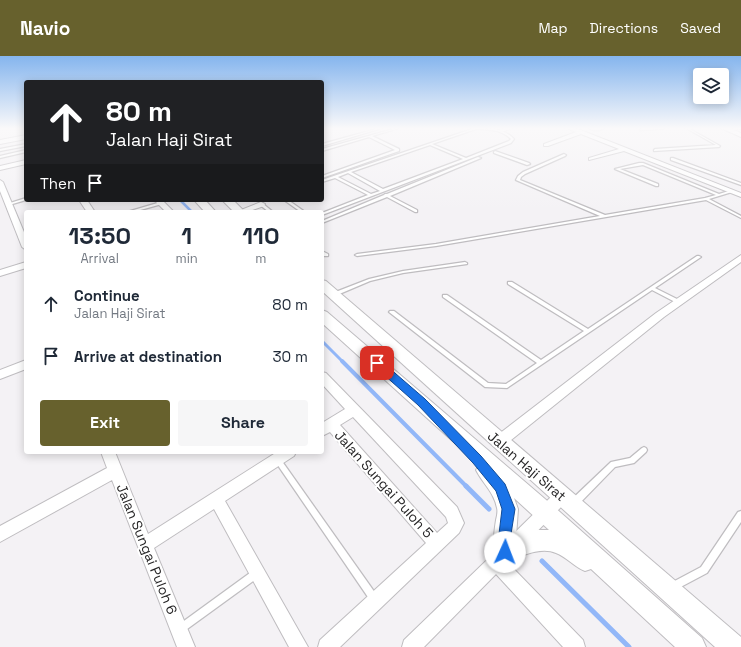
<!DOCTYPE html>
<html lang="en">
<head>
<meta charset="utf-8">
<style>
	body { margin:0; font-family:"Space Grotesk",sans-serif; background:#f6f6f7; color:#1f2937; height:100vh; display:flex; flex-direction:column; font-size:15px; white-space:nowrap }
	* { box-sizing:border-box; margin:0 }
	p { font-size:13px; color:#747a83 }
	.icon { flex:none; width:22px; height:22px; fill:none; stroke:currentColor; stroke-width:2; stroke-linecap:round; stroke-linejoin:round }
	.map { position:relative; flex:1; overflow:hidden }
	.side { position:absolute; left:24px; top:154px; width:300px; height:244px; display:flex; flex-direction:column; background:#fff; border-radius:4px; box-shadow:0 2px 10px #0003 }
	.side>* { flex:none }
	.hud { position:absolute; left:24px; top:24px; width:300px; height:122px; border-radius:4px; box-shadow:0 2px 10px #0003; background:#202124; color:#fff; overflow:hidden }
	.tools { position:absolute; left:693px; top:12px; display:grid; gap:8px }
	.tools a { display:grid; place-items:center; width:36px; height:36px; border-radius:4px; background:#fff; box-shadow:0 2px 10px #0003; font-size:20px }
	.pin { position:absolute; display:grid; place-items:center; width:34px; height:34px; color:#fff; margin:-17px; border-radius:8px; box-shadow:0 2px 6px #0006 }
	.me { position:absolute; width:44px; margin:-22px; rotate:2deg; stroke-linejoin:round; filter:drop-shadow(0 0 3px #0008) }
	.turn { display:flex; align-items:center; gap:14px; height:84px; padding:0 16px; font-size:18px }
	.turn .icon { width:52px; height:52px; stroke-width:2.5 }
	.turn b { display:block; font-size:28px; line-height:34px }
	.then { display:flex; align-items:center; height:38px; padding:0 16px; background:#0003; gap:8px; font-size:15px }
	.eta { display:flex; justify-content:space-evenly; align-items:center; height:68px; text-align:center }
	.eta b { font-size:24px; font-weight:700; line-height:28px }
	.button { display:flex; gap:8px; margin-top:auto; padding:8px 16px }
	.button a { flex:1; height:46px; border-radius:4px; background:#67612d; color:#fff; font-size:16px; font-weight:700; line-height:46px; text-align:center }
	.button a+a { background:#f6f6f7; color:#1f2937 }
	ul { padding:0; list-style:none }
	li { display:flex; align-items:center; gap:12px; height:52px; padding:0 16px }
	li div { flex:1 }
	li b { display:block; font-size:15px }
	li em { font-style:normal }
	header { display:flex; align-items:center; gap:24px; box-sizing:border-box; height:56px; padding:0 20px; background:#67612d; color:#fff }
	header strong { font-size:19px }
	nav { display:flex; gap:22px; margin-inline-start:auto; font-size:14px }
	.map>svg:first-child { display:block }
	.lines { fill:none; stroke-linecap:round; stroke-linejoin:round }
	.stream-far3 { stroke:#92b7f8; stroke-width:2.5 }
	.stream-far2 { stroke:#92b7f8; stroke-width:3 }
	.stream-far1 { stroke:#92b7f8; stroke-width:4 }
	.stream { stroke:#92b7f8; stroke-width:5 }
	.service-casing { stroke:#bfbdc0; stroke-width:2.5 }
	.minor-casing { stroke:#bfbdc0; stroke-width:2 }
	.secondary-casing { stroke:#bfbdc0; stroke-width:2 }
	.service { fill:#fff; fill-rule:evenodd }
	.minor { fill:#fff; fill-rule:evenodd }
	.secondary { fill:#fff; fill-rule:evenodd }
	.route { fill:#1a73e8; stroke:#114b97 }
	.labels { text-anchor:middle; stroke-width:4; stroke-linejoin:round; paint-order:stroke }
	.near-street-label { font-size:14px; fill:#272627; stroke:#fff }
</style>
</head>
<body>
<header>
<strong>Navio</strong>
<nav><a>Map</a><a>Directions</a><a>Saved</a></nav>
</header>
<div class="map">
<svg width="741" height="591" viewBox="0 0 741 591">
	<rect width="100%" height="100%" fill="#f4f2f5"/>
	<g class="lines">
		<polyline class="stream-far3" points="180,144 192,156"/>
		<polyline class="stream-far2" points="322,285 343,306"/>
		<polyline class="stream-far1" points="342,305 467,431"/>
		<g class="stream">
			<polyline points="466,430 489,453"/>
			<polyline points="542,505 629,591"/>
		</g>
		<defs>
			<g id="service">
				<polygon points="380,72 382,72 322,90 322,88"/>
				<polygon points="397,72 399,72 372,80 399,93 399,95 322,122 322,120 395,94 369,81 322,95 322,93"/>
				<path d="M475 72C489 72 504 72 514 83L511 87 322 159V157L368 139 335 122 322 126V124ZM476 73C489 73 502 74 511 83L509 85 466 102 432 88ZM430 89 463 103 383 133 351 116ZM348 117 380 135 371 138 338 121Z"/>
				<polygon points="641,72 664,72 663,73 640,74"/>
				<polygon points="686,72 688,72 720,90 719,91 654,95 654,94 655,93 716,89"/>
				<polygon points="739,72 741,72 741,73 728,75 727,74"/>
				<polygon points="26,88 26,90 0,95 0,93"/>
				<polygon points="26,94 26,96 0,102 0,100"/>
				<polygon points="495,95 529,107 530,108 527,109 494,97 494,96"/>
				<polygon points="564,98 566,99 565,100 525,118 521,121 520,124 605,159 705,142 716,139 643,109 620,113 658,128 658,130 656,130 615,113 639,107 643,107 719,138 732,134 732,136 709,143 741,160 741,162 706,144 436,190 357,200 355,199 357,198 436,188 600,160 516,124 518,120 523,116"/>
				<polygon points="478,101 481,102 390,140 417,154 417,156 415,156 387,141 322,167 322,165 384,139 385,138 387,138"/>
				<polygon points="671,102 673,102 741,127 741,129 671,104"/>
				<polygon points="26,142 26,144 9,149 7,148"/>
				<polygon points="284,144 288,144 305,156 301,156"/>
				<polygon points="161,146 162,146 162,148 133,156 127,156"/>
				<polygon points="260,147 262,147 273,156 269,156 260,149"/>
				<polygon points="322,195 328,198 328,200 324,200 322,198"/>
				<polygon points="697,200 699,200 701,201 655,232 681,245 681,247 677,247 652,234 507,332 485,331 389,256 390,255 394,255 488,327 506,328 537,307 443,241 443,239 447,239 541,304 584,275 508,228 508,226 512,226 588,273"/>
				<polygon points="465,206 467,207 467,208 403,217 370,225 337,239 335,240 333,238 333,237 369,223 403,215"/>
				<polygon points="644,391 646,392 647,394 646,396 634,407 615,411 577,450 574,451 571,450 570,447 571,444 611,406 630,402 642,392"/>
				<polygon points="277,400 279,401 378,541 379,544 378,547 375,548 372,547 275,405 274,403 275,401"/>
				<polygon points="741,455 741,466 707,517 675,534 672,535 669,534 668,531 669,528 701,511 738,456"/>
				<polygon points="257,513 260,514 261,517 260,520 183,576 180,577 177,576 176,573 177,570 254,514"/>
			</g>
			<g id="minor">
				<polygon points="505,72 512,72 502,76 499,74"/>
				<polygon points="567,72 574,72 583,75 741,137 741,141 624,95 589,104 589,102 619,93 581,78 548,90 544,90 544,88 576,76"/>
				<path d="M589 72H604C601 75 592 75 589 72Z"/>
				<polygon points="721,72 728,72 741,77 741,81"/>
				<polygon points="26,79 26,83 0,88 0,84"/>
				<polygon points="26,104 26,108 0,114 0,110"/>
				<polygon points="0,124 3,126 26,181 26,194 22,191 0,135"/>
				<polygon points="79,144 87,144 95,156 87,156"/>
				<polygon points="154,144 162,144 174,156 166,156"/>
				<polygon points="261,146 265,148 264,150 247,156 236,156"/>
				<polygon points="741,199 741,206 664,261 505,389 500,391 495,389 493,385 495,381 656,257"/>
				<polygon points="26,206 26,212 0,220 0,214"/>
				<polygon points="26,304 26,313 0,323 0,314"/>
				<path d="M322 316 326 317 457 451 464 467 459 477 340 591H318L320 584 426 487 330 376 322 380V367L345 353 322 328ZM353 361 446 461 448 467 437 477 340 369Z"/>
				<polygon points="101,396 115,396 148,478 277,396 296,396 294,400 225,445 308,591 289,591 214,453 154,492 195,591 177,591 112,424 0,486 0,470 107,412"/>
				<polygon points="562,433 567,435 569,440 567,445 507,506 583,584 585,591 563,591 496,518 424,591 402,591 404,584 488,503 489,499 493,498 557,435"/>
			</g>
			<g id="secondary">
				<polygon points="194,144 205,144 216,156 205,156"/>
				<polygon points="222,144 233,144 245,156 234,156"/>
				<polygon points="322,224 326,225 741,581 741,591 715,591 322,235"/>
				<path d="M322 254 327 256 552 449 702 582 706 591H675L591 513 585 515C574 511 567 501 556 497 540 490 519 501 505 507L497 504C492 491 494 477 496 464 497 460 498 455 497 452 494 436 483 428 476 414L479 409 322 267ZM514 442 549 474H538L516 481 518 453Z"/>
			</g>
		</defs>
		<use href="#service" class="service-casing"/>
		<use href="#minor" class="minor-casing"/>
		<use href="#secondary" class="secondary-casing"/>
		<use href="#service" class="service"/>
		<use href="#minor" class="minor"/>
		<use href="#secondary" class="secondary"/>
	</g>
	<linearGradient id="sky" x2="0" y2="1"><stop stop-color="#85b5ee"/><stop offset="0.47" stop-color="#faf9fa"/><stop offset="1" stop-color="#faf9fa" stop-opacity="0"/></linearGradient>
	<rect width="741" height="154" fill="url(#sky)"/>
	<polygon class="route" points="377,304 381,305 425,343 481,400 505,428 515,453 511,478 511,496 509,500 505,502 500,500 498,496 499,478 502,453 496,435 473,407 418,349 374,310 373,307 374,305"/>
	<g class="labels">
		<g class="near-street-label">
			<text transform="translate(527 410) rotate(41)" y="5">Jalan Haji Sirat</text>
			<text transform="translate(384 428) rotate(48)" y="5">Jalan Sungai Puloh 5</text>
			<text transform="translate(147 493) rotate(68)" y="5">Jalan Sungai Puloh 6</text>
		</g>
	</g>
</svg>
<div class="tools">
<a><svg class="icon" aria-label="layers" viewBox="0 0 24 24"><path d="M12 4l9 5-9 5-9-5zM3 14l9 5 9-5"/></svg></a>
</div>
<div class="pin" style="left:377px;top:307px;background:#d93025"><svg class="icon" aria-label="arrive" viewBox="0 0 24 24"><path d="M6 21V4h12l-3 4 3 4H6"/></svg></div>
<svg class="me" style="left:505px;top:496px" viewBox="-20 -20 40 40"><circle r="19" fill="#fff"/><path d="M0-13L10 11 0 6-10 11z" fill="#1a73e8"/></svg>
<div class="hud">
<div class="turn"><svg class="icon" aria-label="ahead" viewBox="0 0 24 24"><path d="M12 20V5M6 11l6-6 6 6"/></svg><div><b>80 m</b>Jalan Haji Sirat</div></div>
<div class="then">Then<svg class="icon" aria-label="arrive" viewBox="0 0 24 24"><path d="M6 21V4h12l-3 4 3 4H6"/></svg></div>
</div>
<section class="side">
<div class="eta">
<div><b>13:50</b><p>Arrival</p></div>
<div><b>1</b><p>min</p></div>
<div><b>110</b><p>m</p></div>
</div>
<ul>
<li><svg class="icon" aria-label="ahead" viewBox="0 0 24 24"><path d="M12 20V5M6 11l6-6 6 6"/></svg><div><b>Continue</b><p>Jalan Haji Sirat</p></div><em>80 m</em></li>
<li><svg class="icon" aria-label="arrive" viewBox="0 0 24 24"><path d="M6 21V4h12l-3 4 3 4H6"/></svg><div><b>Arrive at destination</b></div><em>30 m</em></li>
</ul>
<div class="button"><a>Exit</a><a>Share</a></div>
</section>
</div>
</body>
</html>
